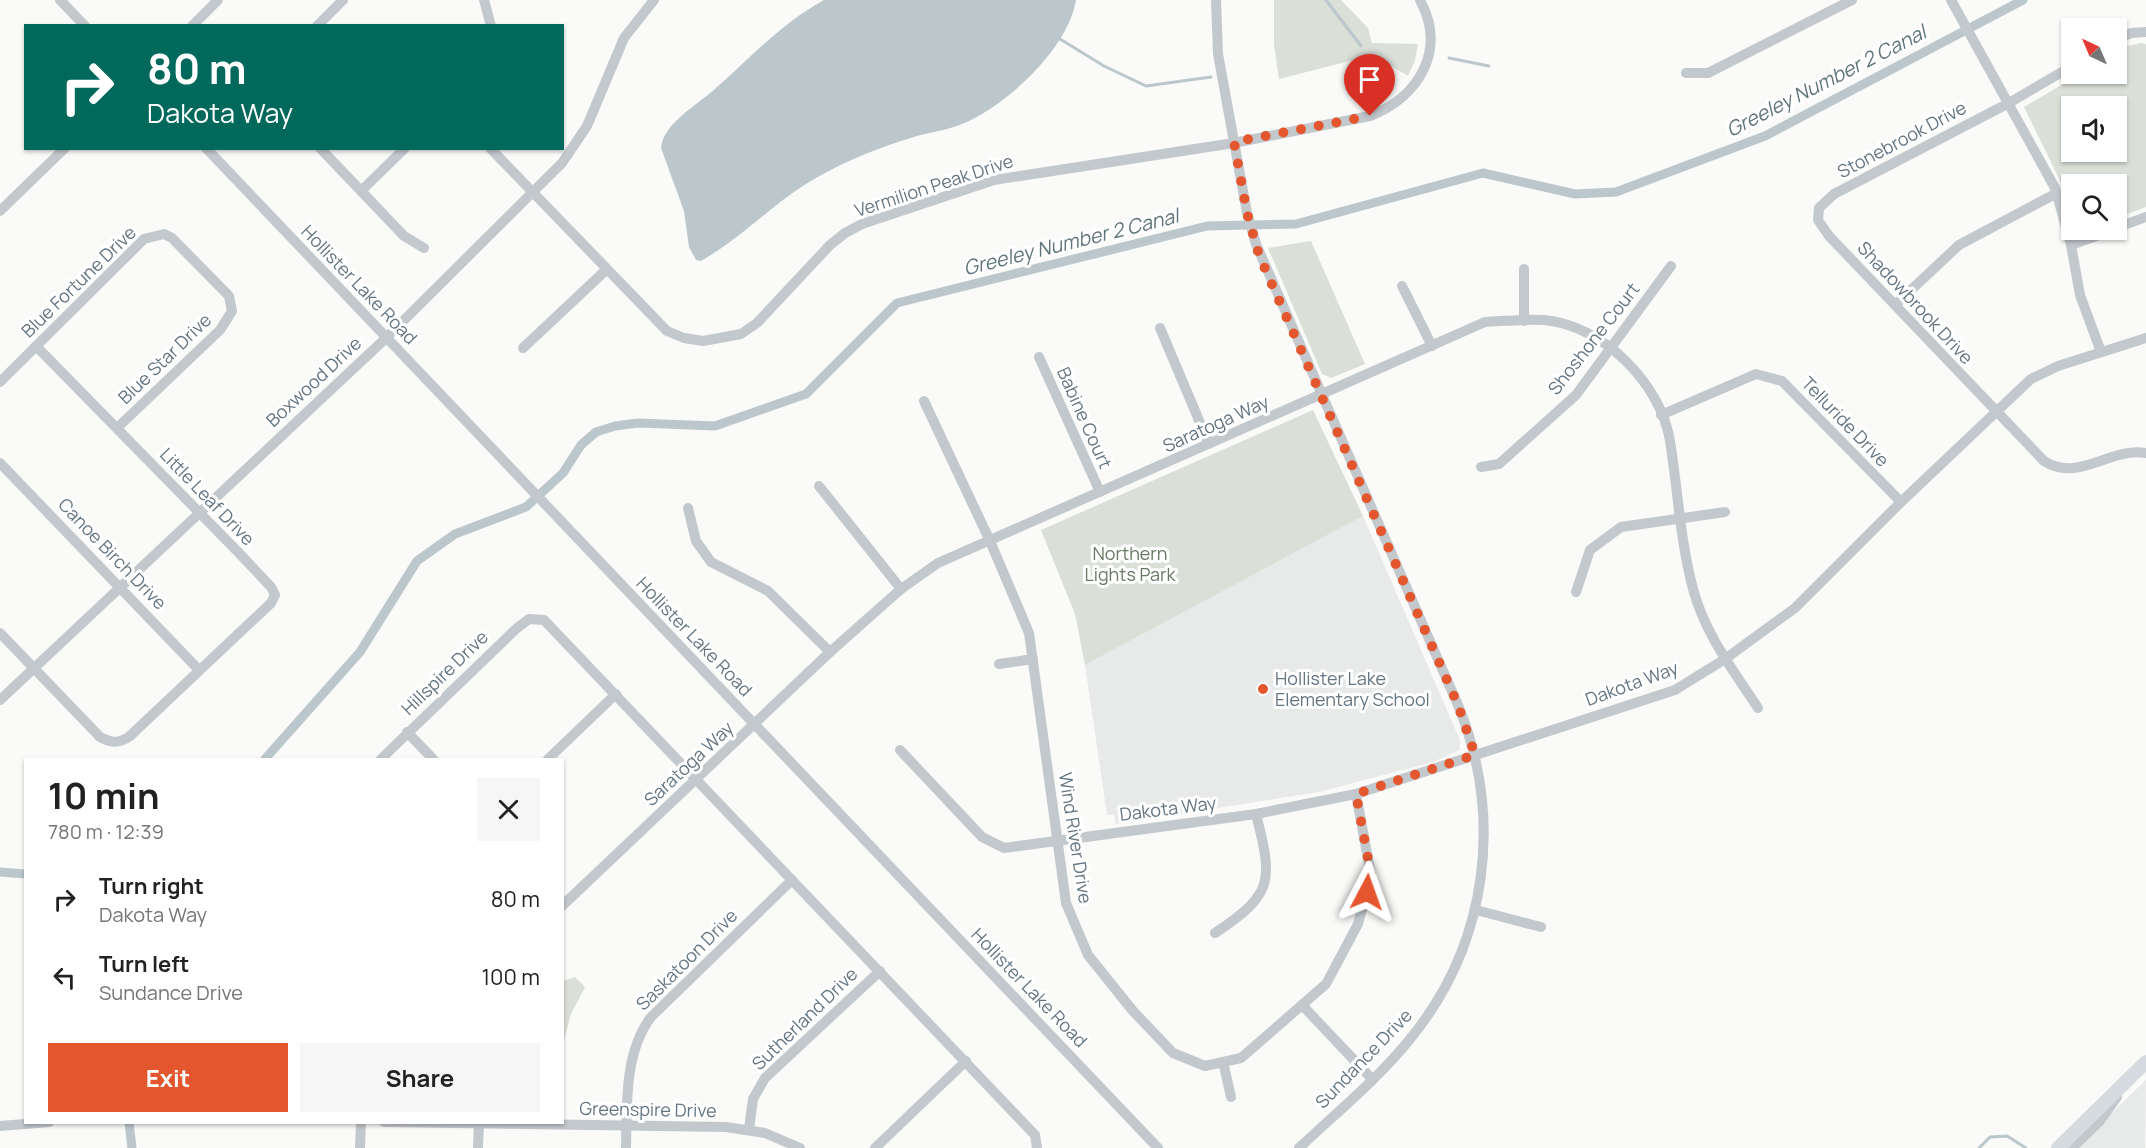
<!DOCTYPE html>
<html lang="en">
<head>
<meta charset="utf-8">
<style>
	body { margin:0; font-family:Manrope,sans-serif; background:#f6f6f6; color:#222; height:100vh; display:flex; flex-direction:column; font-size:22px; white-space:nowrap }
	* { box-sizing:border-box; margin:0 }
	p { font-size:20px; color:#767676 }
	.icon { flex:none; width:33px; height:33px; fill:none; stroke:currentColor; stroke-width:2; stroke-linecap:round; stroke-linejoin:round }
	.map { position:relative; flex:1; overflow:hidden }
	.panel { position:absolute; left:24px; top:758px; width:540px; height:366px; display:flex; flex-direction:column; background:#fff; border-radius:0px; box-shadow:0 2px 4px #0004 }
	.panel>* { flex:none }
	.guide { position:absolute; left:24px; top:24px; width:540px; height:126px; border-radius:0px; box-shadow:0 2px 4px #0004; background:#00695c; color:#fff; overflow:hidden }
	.needle { width:39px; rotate:316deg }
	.fabs { position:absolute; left:2061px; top:18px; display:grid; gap:12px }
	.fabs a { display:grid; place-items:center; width:66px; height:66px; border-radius:0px; background:#fff; box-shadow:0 2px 4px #0004; font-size:30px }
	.pin { position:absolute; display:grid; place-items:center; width:51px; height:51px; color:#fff; margin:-62px -26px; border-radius:50% 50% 50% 0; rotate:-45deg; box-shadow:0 0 6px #0007 }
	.pin .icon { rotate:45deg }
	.me { position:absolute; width:66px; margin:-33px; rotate:4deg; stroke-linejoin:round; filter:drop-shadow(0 0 4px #0008) }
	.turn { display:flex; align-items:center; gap:21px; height:126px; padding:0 24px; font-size:27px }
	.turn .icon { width:78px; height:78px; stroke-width:2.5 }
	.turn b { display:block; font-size:42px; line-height:51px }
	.round { display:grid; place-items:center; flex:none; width:63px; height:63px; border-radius:0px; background:#f6f6f6 }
	.head { display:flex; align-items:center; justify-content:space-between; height:102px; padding:0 24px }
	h1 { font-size:36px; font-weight:700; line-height:45px }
	.primary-button { display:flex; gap:12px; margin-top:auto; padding:12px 24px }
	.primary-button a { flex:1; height:69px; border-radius:0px; background:#e4572e; color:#fff; font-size:24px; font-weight:700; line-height:69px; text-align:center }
	.primary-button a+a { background:#f6f6f6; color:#222 }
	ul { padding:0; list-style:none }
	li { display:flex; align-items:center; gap:18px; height:78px; padding:0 24px }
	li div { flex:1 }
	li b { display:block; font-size:22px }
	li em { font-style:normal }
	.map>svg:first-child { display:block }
	.built { fill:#e8e9e9 }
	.green { fill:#dadfd7; fill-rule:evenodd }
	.water { fill:#bbc7cb }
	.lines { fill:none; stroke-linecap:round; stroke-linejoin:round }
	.stream { stroke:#bbc7cb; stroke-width:3 }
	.canal { stroke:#bbc7cb; stroke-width:9 }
	.minor { stroke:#c3c8cc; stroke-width:10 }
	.major { stroke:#d6dbdf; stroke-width:14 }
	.route { stroke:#e4572e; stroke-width:10; stroke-dasharray:0 18 }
	.poi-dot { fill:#e4572e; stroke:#fff; stroke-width:2 }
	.labels { text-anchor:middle; stroke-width:6; stroke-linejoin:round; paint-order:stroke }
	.street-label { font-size:18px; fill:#657683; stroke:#fff }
	.park-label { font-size:18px; fill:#687a64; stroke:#fff }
	.poi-label { font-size:18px; fill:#657683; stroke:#fff; text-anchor:start }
	.water-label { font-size:20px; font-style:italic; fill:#60757c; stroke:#fff }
</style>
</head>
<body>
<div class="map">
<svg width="2146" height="1148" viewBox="0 0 2146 1148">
	<rect width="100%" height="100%" fill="#fafaf8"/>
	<g class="built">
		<polygon points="1363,516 1460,740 1460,750 1433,762 1319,792 1116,824 1114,815 1107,815 1085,665"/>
		<polygon points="2146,1080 2145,1148 2076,1148"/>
	</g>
	<g class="green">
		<polygon points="1274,0 1341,0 1368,28 1372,43 1418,44 1415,60 1408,76 1373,55 1279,79 1274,45"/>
		<path d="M2141 43 2146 44V207L2117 218 2116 184H2072L2071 203 2024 107 2080 74H2116L2117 52 2127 46ZM2116 106V152H2072V106Z"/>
		<polygon points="1311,241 1365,364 1331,378 1322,374 1268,248"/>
		<polygon points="1313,410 1363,516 1085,665 1075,614 1041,530"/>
		<polygon points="575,977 585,987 571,1014 563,1044 563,981"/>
	</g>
	<path class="water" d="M824 0H1076C1068 49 1006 106 962 124 948 130 932 132 917 136 883 146 847 160 816 178 775 201 742 238 701 261L696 260 689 247 684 211 661 148C663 123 699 104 716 88 752 56 782 23 824 0Z"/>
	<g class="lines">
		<g class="stream">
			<polyline points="1326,0 1361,46"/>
			<polyline points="1060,39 1104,66 1146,86 1211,77"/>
			<polyline points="1449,58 1489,66"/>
			<polyline points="1979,1148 1990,1137 2007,1136 2026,1148"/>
		</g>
		<g class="canal">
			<polyline points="265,759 360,652 417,561 455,534 526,507 563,473 581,445 596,432 615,426 638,423 715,426 806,394 897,303 1207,226 1296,224 1483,173 1575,194 1616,192 1765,136 2023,0"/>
			<polyline points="0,872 26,874"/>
			<polyline points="129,1122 132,1148"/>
		</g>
		<g class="minor">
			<polyline points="60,0 85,26"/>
			<polyline points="484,0 491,26"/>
			<path d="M1216 0 1218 54 1247 213 1256 244 1458 705C1504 818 1488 944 1410 1039 1378 1079 1336 1113 1299 1148"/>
			<polyline points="1951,0 2055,188 2071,245 2080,295 2101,352"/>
			<polyline points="192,26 218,0"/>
			<polyline points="317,26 343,0"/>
			<polyline points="2116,40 2131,33 2146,32"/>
			<path d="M2072 66 2009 103 1834 194 1819 208 1818 220 1829 236 2044 461C2078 483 2110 447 2146 453"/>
			<polyline points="1686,73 1708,73 1852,0"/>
			<polyline points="206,148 1158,1148"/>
			<polyline points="320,148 404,236 424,248"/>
			<path d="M490 148 667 331 684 338 703 341 741 334 757 323 830 245 845 233 862 224 994 180 1234 143 1370 116C1419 97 1447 50 1420 0"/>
			<polyline points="361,191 405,148"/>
			<polyline points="0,211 65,148"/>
			<polyline points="2116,228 2146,217"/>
			<polyline points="2071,245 2113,230"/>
			<polyline points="1524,269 1524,321"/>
			<polyline points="1402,286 1432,346"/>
			<polyline points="1895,305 1959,245 2057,193"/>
			<polyline points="1160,328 1209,444"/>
			<polyline points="523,348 606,270"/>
			<polyline points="1039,357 1100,492"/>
			<polyline points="0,382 144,239 164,234 172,238 229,296 232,311 220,330 117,428"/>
			<polyline points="924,401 990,541 1029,633 1066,903 1088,955 1133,1011 1173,1053 1205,1066 1241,1058 1326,984 1358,924 1371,875 1356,794"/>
			<polyline points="1661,415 1756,374 1782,381 1901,502"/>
			<polyline points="0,463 199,670"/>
			<polyline points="1481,467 1499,464 1576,395 1671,266"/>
			<polyline points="819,486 901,589"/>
			<polyline points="688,508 696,541 711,562 768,591 830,652"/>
			<polyline points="1576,592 1590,550 1621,527 1725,512"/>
			<path d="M0 633 100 737C111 743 119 744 130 736L271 603 275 595 271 587 239 553 36 346"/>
			<polyline points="999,664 1033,659"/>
			<polyline points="0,700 386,338 562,163 587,126 624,38 654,0"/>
			<polyline points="407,732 433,759"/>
			<polyline points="900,750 982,837 1004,848 1256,814 1356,794 1675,690 1725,659 1795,608 1901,502 2031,379 2058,366 2146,338"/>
			<polyline points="381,759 517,628 529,619 544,620 1035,1135 1037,1148"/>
			<polyline points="548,759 616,694"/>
			<path d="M562 906 830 652 901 589 938 563 1485 322C1505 321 1525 319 1544 320 1603 325 1661 384 1670 441 1678 491 1680 540 1693 589 1705 634 1733 670 1758 708"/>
			<polyline points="1476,910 1541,927"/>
			<path d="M1215 933C1274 894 1273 881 1256 814"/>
			<polyline points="1302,1005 1372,1079"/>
			<polyline points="1223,1062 1231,1097"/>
			<polyline points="384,1122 726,1127 765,1133 800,1148"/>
			<polyline points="0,1126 49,1122"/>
			<polyline points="749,1129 753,1099 765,1078 880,971"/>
			<polyline points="360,1148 361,1122"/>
			<polyline points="478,1148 479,1122"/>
			<path d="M626 1148C627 1104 624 1053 651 1017L792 880"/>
			<polyline points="875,1148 966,1061"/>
			<polyline points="2072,1148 2099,1122 2117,1097"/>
		</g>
		<polyline class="major" points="2058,1148 2146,1062"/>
	</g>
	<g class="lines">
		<polyline class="route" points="1367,892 1371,875 1356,794 1475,755 1458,705 1259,255 1247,213 1234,142 1370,116"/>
	</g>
	<circle class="poi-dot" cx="1263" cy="689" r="6"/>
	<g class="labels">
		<g class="street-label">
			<text transform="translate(1902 140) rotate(-28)" y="6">Stonebrook Drive</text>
			<text transform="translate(934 186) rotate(-18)" y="6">Vermilion Peak Drive</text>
			<text transform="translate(79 282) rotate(-44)" y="6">Blue Fortune Drive</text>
			<text transform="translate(359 285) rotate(46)" y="6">Hollister Lake Road</text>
			<text transform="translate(1915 303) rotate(47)" y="6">Shadowbrook Drive</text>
			<text transform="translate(1594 339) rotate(-52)" y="6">Shoshone Court</text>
			<text transform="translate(165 359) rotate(-44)" y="6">Blue Star Drive</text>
			<text transform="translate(314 382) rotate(-43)" y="6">Boxwood Drive</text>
			<text transform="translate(1084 418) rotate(66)" y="6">Babine Court</text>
			<text transform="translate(1845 422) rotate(46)" y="6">Telluride Drive</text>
			<text transform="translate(1216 424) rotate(-24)" y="6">Saratoga Way</text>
			<text transform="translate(207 497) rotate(46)" y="6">Little Leaf Drive</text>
			<text transform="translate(112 554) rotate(46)" y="6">Canoe Birch Drive</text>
			<text transform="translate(694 637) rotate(46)" y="6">Hollister Lake Road</text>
			<text transform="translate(445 673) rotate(-44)" y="6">Hillspire Drive</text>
			<text transform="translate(1632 684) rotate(-20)" y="6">Dakota Way</text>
			<text transform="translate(689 764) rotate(-43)" y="6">Saratoga Way</text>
			<text transform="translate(1168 809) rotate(-7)" y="6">Dakota Way</text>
			<text transform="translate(1075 838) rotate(81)" y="6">Wind River Drive</text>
			<text transform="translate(687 960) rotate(-45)" y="6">Saskatoon Drive</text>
			<text transform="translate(1029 988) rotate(46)" y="6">Hollister Lake Road</text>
			<text transform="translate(805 1019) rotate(-44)" y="6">Sutherland Drive</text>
			<text transform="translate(1364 1059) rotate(-46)" y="6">Sundance Drive</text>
			<text transform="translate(648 1110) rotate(1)" y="6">Greenspire Drive</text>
		</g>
		<g class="park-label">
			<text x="1130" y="560">Northern<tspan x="1130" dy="21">Lights Park</tspan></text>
		</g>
		<g class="poi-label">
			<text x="1275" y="685">Hollister Lake<tspan x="1275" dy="21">Elementary School</tspan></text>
		</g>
		<g class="water-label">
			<text transform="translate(1826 81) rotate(-27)" y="7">Greeley Number 2 Canal</text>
			<text transform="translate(1071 242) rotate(-14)" y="7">Greeley Number 2 Canal</text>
		</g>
	</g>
</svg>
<div class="fabs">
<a><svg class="needle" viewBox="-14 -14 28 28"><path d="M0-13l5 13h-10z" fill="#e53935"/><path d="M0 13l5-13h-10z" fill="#767676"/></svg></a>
<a><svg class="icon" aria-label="sound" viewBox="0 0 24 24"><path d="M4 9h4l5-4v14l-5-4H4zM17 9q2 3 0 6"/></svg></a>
<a><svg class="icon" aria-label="search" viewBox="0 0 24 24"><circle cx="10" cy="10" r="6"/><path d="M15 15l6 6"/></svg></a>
</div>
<div class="pin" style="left:1370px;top:116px;background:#d93025"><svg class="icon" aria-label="arrive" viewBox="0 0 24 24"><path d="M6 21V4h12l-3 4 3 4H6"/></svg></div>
<svg class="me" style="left:1367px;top:892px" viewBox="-20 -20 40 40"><path d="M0-17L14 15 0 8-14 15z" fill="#e4572e" stroke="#fff" stroke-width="4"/></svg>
<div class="guide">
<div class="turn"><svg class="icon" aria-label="right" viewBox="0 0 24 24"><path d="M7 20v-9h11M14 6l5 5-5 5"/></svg><div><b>80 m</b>Dakota Way</div></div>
</div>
<section class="panel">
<div class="head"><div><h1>10 min</h1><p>780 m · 12:39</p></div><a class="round"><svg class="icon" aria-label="close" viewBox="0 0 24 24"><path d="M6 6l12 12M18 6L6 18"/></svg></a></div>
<ul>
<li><svg class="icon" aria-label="right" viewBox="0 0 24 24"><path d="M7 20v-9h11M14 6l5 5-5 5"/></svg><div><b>Turn right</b><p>Dakota Way</p></div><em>80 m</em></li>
<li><svg class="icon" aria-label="left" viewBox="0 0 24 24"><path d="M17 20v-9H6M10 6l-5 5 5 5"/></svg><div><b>Turn left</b><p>Sundance Drive</p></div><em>100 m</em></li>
</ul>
<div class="primary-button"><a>Exit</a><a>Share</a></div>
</section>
</div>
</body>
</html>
